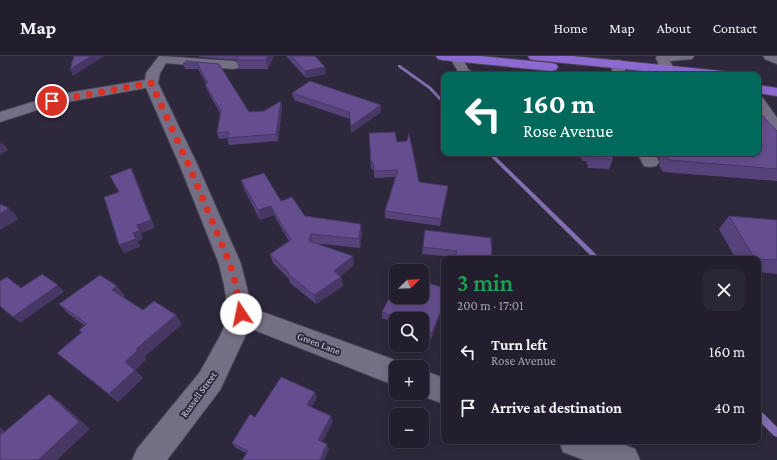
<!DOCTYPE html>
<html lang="en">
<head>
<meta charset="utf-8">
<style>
	body { margin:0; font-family:"Crimson Pro",serif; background:#2a2735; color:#f1f3f6; height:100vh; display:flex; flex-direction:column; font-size:15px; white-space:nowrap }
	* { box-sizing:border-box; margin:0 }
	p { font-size:13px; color:#a2a2aa }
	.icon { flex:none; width:22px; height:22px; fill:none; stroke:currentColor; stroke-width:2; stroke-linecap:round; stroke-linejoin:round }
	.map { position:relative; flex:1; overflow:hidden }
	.sheet { position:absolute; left:441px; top:200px; width:320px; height:188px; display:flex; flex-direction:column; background:#221e2d; border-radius:8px; box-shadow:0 2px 10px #0003,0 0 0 1px #3f3c49 }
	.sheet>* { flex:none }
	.top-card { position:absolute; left:441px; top:16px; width:320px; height:84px; border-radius:8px; box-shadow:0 2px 10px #0003,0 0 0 1px #3f3c49; background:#00695c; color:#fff; overflow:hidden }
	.needle { width:26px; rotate:67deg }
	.fabs { position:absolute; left:389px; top:208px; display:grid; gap:8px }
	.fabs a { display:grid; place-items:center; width:40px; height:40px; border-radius:8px; background:#221e2d; box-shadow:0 2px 10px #0003,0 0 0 1px #3f3c49; font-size:20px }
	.pin { position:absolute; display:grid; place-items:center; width:34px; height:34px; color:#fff; margin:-17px; border:2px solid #fff; border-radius:50%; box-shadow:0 1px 4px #0007 }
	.me { position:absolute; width:44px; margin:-22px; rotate:349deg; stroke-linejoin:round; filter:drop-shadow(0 0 3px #0008) }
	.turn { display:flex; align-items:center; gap:14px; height:84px; padding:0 16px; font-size:18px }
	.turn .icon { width:52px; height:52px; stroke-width:2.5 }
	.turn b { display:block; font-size:28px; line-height:34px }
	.round { display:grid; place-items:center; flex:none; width:42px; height:42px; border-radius:8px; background:#2a2735 }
	.head { display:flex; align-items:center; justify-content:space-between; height:68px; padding:0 16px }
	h1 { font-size:24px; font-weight:600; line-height:30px; color:#1e9e55 }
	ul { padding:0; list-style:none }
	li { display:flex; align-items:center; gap:12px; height:56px; padding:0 16px }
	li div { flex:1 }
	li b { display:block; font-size:15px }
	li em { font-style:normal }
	header { display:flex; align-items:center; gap:24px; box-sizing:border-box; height:56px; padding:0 20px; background:#221e2d; border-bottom:1px solid #3f3c49 }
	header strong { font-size:19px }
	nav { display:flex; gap:22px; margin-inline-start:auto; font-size:14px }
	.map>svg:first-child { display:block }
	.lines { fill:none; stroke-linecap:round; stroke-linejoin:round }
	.stream { fill:#836eb1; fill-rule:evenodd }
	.minor-casing { stroke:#484354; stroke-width:2 }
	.highway-casing { stroke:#484354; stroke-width:2 }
	.minor { fill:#756f86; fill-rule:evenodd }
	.highway { fill:#8e69d2; fill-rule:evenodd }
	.wall { fill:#56437b }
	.shaded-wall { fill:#463764 }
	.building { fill:#644e8f; stroke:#463764 }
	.route { stroke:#d93025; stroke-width:7; stroke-dasharray:0 12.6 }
	.labels { text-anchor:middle; stroke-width:4; stroke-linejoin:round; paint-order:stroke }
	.street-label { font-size:10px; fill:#d5d2df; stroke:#2e283c }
</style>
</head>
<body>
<header>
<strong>Map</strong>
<nav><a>Home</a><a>Map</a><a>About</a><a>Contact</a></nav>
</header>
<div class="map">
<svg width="777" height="404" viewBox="0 0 777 404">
	<rect width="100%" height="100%" fill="#2e283c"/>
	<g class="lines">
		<g class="stream">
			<polygon points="398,9 400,9 431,31 444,45 444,48 443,48 429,33 398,11"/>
			<polygon points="487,97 492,97 601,203 594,203"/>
			<polygon points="758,354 761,355 777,371 777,381 774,380 758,364"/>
		</g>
		<defs>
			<g id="minor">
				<polygon points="159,0 233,5 238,6 239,9 238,12 233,13 166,7 160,17 158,27 198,110 241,208 252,252 406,308 407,311 396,311 396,330 249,272 220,334 167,404 132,404 137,393 200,316 221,278 229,258 224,229 219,208 180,110 146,32 56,48 0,66 0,56 55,39 145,24 146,17"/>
				<polygon points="449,0 461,0 468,13 475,19 460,19"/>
				<polygon points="657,0 694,0 692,3 670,5 677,19 663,19 656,2"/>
				<polygon points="763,0 777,0 777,8 765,3"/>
				<polygon points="618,4 623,5 624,8 626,19 612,19 612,8 613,5"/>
				<polygon points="758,41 763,42 777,62 777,78 771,76 758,56"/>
				<polygon points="637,97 655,97 659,106 656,110 650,111 644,110"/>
				<polygon points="422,314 444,322 444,348 414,337 422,337"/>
				<polygon points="559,385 615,385 635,393 640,404 584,404 563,396"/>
			</g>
			<g id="highway">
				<polygon points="436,0 480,0 551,7 556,8 558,11 556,14 551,15 442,4 438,3"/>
				<polygon points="528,0 572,0 722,15 727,16 729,19 683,19 534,4 530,3"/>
				<polygon points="758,29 777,32 777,40 758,37"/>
			</g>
		</defs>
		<use href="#minor" class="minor-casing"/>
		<use href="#highway" class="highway-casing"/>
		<use href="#minor" class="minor"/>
		<use href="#highway" class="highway"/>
	</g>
	<g class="wall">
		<polygon points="199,0 274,0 268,13 239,13 236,4 200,1"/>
		<polygon points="286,0 315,0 326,18 306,22"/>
		<polygon points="183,8 219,8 249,56 264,55 281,45 282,51 278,85 229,89 227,82 219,83 217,77 220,57 207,34 205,28 206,27 198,13 185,13"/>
		<polygon points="292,37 381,49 381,56 351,77 350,63 294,44"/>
		<polygon points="777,75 777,125 663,116 659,109 660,105 657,97 758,97"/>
		<polygon points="369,77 397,86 419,126 448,130 440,170 385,162 385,155 395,121 374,122 374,113 371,113"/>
		<polygon points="579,97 611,97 613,103 609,113 588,112 586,105 582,105"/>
		<polygon points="241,124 281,145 305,160 362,177 360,192 313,187 353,200 354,209 340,220 341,221 343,230 316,248 290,227 289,223 273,207 270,198 289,185 274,159 260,164 244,133"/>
		<polygon points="729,160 777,164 777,218 758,216 758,203 736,203 719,173"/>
		<polygon points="425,174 492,203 455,201 422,198"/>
		<polygon points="444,225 444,253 442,253 431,283 422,280 422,263 396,263 396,267 382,262 382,256 396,241 441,231"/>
		<polygon points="125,240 123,241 143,254 182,268 144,301 146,303 135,314 143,322 118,346 57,297 82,277 79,274 85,270 69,258 59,248"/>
		<polygon points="315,336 317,342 311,351 333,365 322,386 327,388 329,394 246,397 236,392 232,387 255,361"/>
	</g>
	<g class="shaded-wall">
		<polygon points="92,0 104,0 73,20 70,13"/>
		<polygon points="268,0 274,0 268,13 266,4"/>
		<polygon points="325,11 326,18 306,22 305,15"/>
		<polygon points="281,45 282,51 278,85 276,78"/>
		<polygon points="381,49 381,56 351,77 351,70"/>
		<polygon points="3,87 8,94 0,99 0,88"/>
		<polygon points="131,112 135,120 155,172 141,177 143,183 138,185 140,191 124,197 119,189 133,177 137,169"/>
		<polygon points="448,130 447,137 440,170 441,163"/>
		<polygon points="271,150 274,159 260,164 258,154"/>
		<polygon points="9,152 19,163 0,174 0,158"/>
		<polygon points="361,168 362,177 360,192 359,183"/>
		<polygon points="311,178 312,187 309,185"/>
		<polygon points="353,200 354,209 336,224 334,215"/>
		<polygon points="341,221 343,230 316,248 314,239"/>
		<polygon points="58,229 64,236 20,267 13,261"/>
		<polygon points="117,230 125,240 120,244 112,234"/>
		<polygon points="444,247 442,253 431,283 432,277"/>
		<polygon points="176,259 182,268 144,301 146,303 133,315 125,306 136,293"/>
		<polygon points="135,314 143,322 118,346 109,338"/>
		<polygon points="315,336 317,342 309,355 307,349"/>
		<polygon points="49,338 60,346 90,373 57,404 38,404"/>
		<polygon points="331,360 333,365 320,390 318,384"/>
		<polygon points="0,371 15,385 2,378 0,377"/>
		<polygon points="327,388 329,394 324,404 320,404"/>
	</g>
	<g class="building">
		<polygon points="74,0 92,0 70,13"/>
		<polygon points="238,0 268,0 266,4 236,4"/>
		<polygon points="291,0 315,0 325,11 305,15"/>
		<polygon points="186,5 219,8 249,56 264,55 281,45 276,78 227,82 229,76 217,77 221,55 205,28 208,27 197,7 183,8"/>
		<polygon points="310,25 381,49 351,70 349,56 292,37"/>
		<polygon points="758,55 777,75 777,113 669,104 665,97 758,97"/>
		<polygon points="395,76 397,86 407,85 409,77 419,126 448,130 441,163 385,155 398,114 374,115 373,106 371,106 369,77"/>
		<polygon points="590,97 611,97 613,103 592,102"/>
		<polygon points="131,112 151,164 137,169 139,175 133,177 136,183 119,189 104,141 119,136 110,120"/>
		<polygon points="264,117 281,145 292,141 305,160 361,168 359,183 311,178 309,185 353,200 334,215 341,221 314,239 288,218 289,217 270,198 291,184 271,150 258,154 241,124"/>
		<polygon points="0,148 9,152 0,158"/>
		<polygon points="729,160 777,164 777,204 755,203"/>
		<polygon points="425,174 491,182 492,203 454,203 457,195 423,191"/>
		<polygon points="42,218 58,229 13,261 0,250 0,225 7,221 21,232"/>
		<polygon points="100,219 117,230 112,234 143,254 154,245 176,259 136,293 138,294 125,306 135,314 109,338 57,297 82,276 79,274 87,268 59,248"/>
		<polygon points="422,225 441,231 444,225 444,247 432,277 422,273 422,263 402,263 382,256 395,231 396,231 396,241 422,241"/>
		<polygon points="281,321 315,336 307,349 331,360 318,384 327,388 320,404 242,404 248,395 232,387 250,358 255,361"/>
		<polygon points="49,338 79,366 38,404 0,404 0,377 2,378"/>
	</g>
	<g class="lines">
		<polyline class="route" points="52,45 151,27 189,110 230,208 236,229 241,258"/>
	</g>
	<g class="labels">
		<g class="street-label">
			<text transform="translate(319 287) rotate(21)" y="4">Green Lane</text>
			<text transform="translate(198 338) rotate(-54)" y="4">Russell Street</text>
		</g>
	</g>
</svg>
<div class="fabs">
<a><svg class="needle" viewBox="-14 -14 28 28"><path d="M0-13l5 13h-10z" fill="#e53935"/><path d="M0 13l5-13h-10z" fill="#a2a2aa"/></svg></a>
<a><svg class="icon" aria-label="search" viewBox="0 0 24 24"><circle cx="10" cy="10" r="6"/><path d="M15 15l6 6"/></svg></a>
<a>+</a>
<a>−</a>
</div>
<div class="pin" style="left:52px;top:45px;background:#d93025"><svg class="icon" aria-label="arrive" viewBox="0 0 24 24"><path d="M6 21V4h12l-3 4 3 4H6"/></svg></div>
<svg class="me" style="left:241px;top:258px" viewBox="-20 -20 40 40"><circle r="19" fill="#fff"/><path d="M0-13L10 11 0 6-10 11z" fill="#d93025"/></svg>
<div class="top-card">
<div class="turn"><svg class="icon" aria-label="left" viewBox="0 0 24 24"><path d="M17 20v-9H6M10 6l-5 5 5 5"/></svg><div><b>160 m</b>Rose Avenue</div></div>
</div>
<section class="sheet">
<div class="head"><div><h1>3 min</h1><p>200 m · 17:01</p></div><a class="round"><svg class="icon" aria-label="close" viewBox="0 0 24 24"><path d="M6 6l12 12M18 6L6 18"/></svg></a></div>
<ul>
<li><svg class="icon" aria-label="left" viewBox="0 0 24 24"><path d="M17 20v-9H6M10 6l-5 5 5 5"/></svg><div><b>Turn left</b><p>Rose Avenue</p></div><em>160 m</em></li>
<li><svg class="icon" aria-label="arrive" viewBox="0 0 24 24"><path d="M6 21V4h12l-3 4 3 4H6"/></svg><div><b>Arrive at destination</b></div><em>40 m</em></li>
</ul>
</section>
</div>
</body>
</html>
